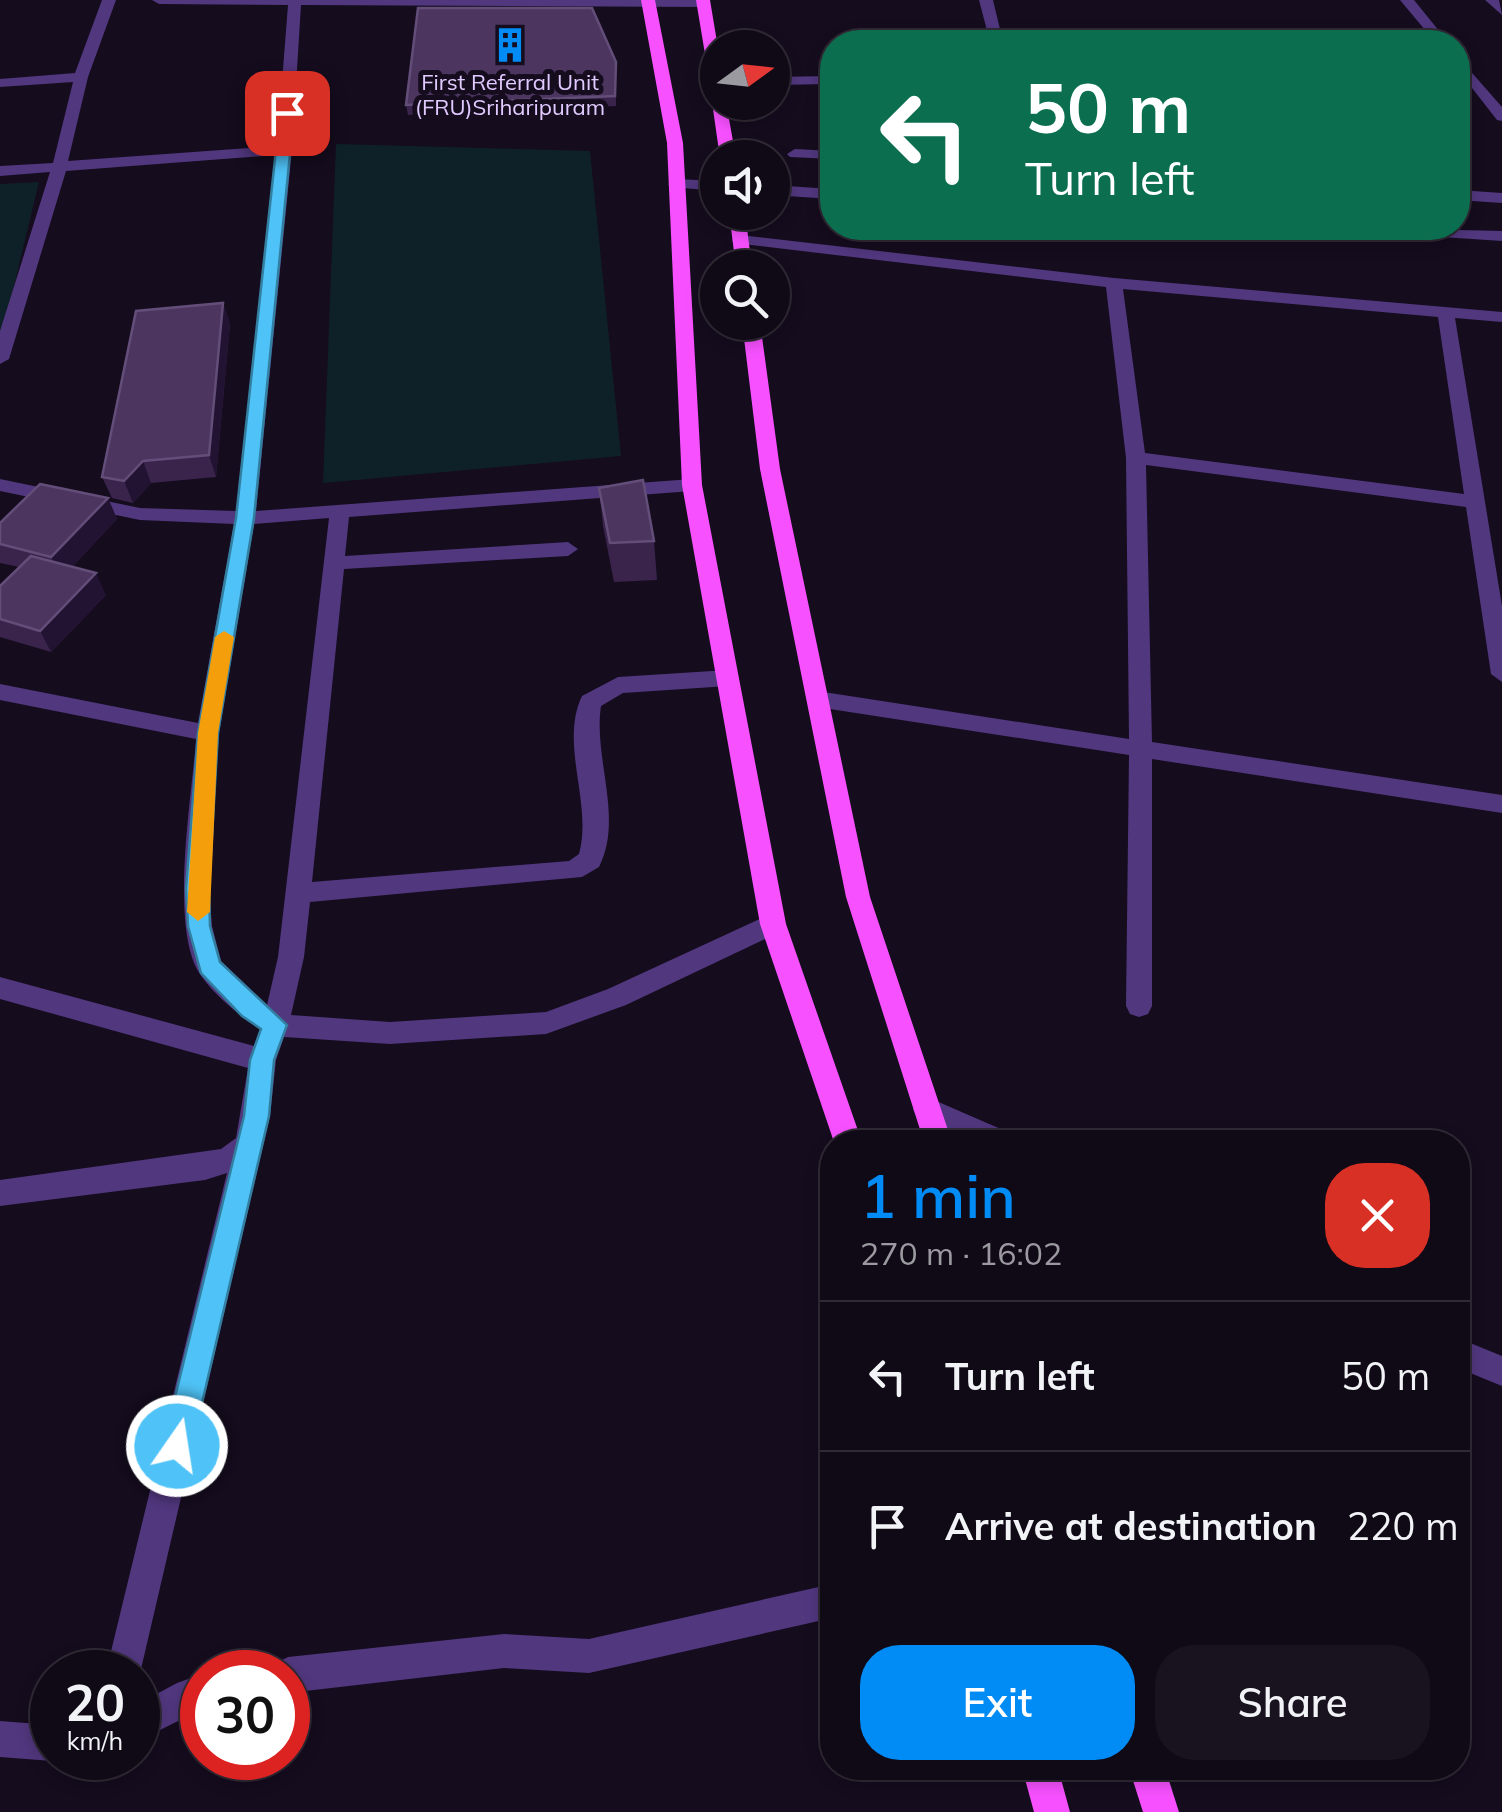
<!DOCTYPE html>
<html lang="en">
<head>
<meta charset="utf-8">
<style>
	body { margin:0; font-family:Mulish,sans-serif; background:#19121f; color:#f1f3f6; height:100vh; display:flex; flex-direction:column; font-size:38px; white-space:nowrap }
	* { box-sizing:border-box; margin:0 }
	p { font-size:32px; color:#9c9aa1 }
	.icon { flex:none; width:55px; height:55px; fill:none; stroke:currentColor; stroke-width:2; stroke-linecap:round; stroke-linejoin:round }
	.map { position:relative; flex:1; overflow:hidden }
	.drawer { position:absolute; left:820px; top:1130px; width:650px; height:650px; display:flex; flex-direction:column; background:#100916; border-radius:40px; box-shadow:0 5px 15px #0003,0 0 0 2px #302a35 }
	.drawer>* { flex:none }
	.banner { position:absolute; left:820px; top:30px; width:650px; height:210px; border-radius:40px; box-shadow:0 5px 15px #0003,0 0 0 2px #302a35; background:#0b6e4f; color:#fff; overflow:hidden }
	.needle { width:65px; rotate:75deg }
	.fabs { position:absolute; left:700px; top:30px; display:grid; gap:20px }
	.fabs a { display:grid; place-items:center; width:90px; height:90px; border-radius:50%; background:#100916; box-shadow:0 5px 15px #0003,0 0 0 2px #302a35; font-size:50px }
	.speed { position:absolute; left:30px; top:1650px; display:flex; gap:20px; font-size:50px; font-weight:700; text-align:center }
	.speed>* { display:grid; place-content:center; width:130px; height:130px; border-radius:50%; background:#100916; box-shadow:0 5px 15px #0003,0 0 0 2px #302a35; line-height:1 }
	.speed small { font-size:25px; font-weight:400 }
	.speed .limit { border:15px solid #d22; background:#fff; color:#111 }
	.pin { position:absolute; display:grid; place-items:center; width:85px; height:85px; color:#fff; margin:-42px; border-radius:20px; box-shadow:0 5px 15px #0006 }
	.me { position:absolute; width:110px; margin:-55px; rotate:13deg; stroke-linejoin:round; filter:drop-shadow(0 0 8px #0008) }
	.turn { display:flex; align-items:center; gap:35px; height:210px; padding:0 40px; font-size:45px }
	.turn .icon { width:130px; height:130px; stroke-width:2.5 }
	.turn b { display:block; font-size:70px; line-height:85px }
	.round { display:grid; place-items:center; flex:none; width:105px; height:105px; border-radius:40px; background:#19121f }
	.summary { display:flex; align-items:center; justify-content:space-between; height:170px; padding:0 40px }
	h1 { font-size:60px; font-weight:600; line-height:75px; color:#018bf4 }
	.action { display:flex; gap:20px; margin-top:auto; padding:20px 40px }
	.action a { flex:1; height:115px; border-radius:40px; background:#018bf4; color:#fff; font-size:40px; font-weight:600; line-height:115px; text-align:center }
	.action a+a { background:#19121f; color:#f1f3f6 }
	ul { padding:0; list-style:none }
	li { display:flex; align-items:center; gap:30px; height:150px; padding:0 40px; border-top:2px solid #302a35 }
	li div { flex:1 }
	li b { display:block; font-size:38px }
	li em { font-style:normal }
	.map>svg:first-child { display:block }
	.green { fill:#0f2128 }
	.lines { fill:none; stroke-linecap:round; stroke-linejoin:round }
	.minor { fill:#51377e; fill-rule:evenodd }
	.major { fill:#f751ff; fill-rule:evenodd }
	.wall { fill:#3a244c }
	.shaded-wall { fill:#231332 }
	.building { fill:#4c3660; stroke:#634d79; stroke-width:2.5 }
	.route { fill:#4fc3f7; stroke:#337fa1; stroke-width:2.5 }
	.slow { fill:#f59e0b }
	.labels { text-anchor:middle; stroke-width:10; stroke-linejoin:round; paint-order:stroke }
	.far-poi-label { font-size:22px; fill:#e1caff; stroke:#150c1e }
</style>
</head>
<body>
<div class="map">
<svg width="1502" height="1812" viewBox="0 0 1502 1812">
	<rect width="100%" height="100%" fill="#150c1e"/>
	<g class="green">
		<polygon points="336,144 590,151 621,456 323,483"/>
		<polygon points="39,182 0,344 0,184"/>
	</g>
	<g class="lines">
		<g class="minor">
			<path d="M102 0H116L88 77 68 161 277 146 288 5 159 4 152 0H709V6L704 7 301 5 292 150 256 511 692 479 702 485 692 491 349 517 345 556 568 542 578 549 568 556 344 569 312 882 569 861 579 854C593 804 559 744 582 696L618 677 728 670 739 678 728 686 623 693 601 706C593 758 624 818 599 867L582 877 310 902 304 957 291 1015 390 1022 546 1012 608 989 764 917H782L786 924 782 931 626 1005 546 1034 390 1044 284 1037 276 1060 270 1116 138 1682V1672H106L227 1173 205 1180 0 1206V1180L221 1149 236 1138 248 1068 0 999V977L254 1046 260 1029C239 1015 211 993 198 971 170 921 192 797 196 739L0 700V684L198 723 234 524 140 520 0 491V479L140 508 236 511 276 155 66 171 9 359 0 364V331L50 172 0 176V166L53 163 73 82 0 87V79L75 73ZM329 518 278 957 267 1005 221 961 212 926 209 889 219 733 254 524Z"/>
			<polygon points="979,0 993,0 1003,42 990,42"/>
			<polygon points="1400,0 1414,0 1448,42 1435,42"/>
			<polygon points="1485,0 1499,0 1502,15"/>
			<polygon points="1458,57 1502,107 1502,121 1497,120 1458,70"/>
			<polygon points="832,76 832,84 772,85 772,77"/>
			<polygon points="795,149 832,151 832,159 790,157 787,154"/>
			<polygon points="676,179 718,181 718,191 671,187 668,184"/>
			<polygon points="772,185 832,189 832,199 772,195"/>
			<polygon points="1458,190 1502,193 1502,203 1458,200"/>
			<polygon points="1374,228 1502,231 1502,241 1382,233"/>
			<path d="M740 235 1114 278 1502 312V322L1455 318 1502 606V682L1491 674 1466 507 1146 465 1152 742 1502 795V813L1152 759V1006L1148 1014 1139 1017 1130 1014 1126 1006 1129 755 817 707 806 699 817 691 1129 739 1126 458 1106 287 734 243 732 240ZM1123 289 1438 317 1464 494 1145 453Z"/>
			<polygon points="927,1097 1010,1133 1014,1142 972,1142 917,1118 913,1109 917,1100"/>
			<polygon points="1458,1338 1502,1356 1502,1386 1458,1368"/>
			<polygon points="832,1584 832,1618 589,1673 504,1668 288,1693 288,1672 271,1672 276,1663 288,1657 504,1634 589,1639"/>
			<polygon points="202,1674 202,1709 138,1741 138,1704 177,1683"/>
			<polygon points="0,1721 52,1725 52,1758 60,1758 52,1761 0,1757"/>
		</g>
		<g class="major">
			<polygon points="641,0 655,0 683,143 702,485 786,924 862,1142 834,1142 760,924 682,485 667,143"/>
			<polygon points="696,0 710,0 718,48 718,94 711,90"/>
			<polygon points="718,98 718,102 726,102 736,158 720,158 712,102"/>
			<polygon points="729,212 745,212 752,268 736,268"/>
			<polygon points="742,322 760,322 780,469 870,897 952,1142 924,1142 846,897 760,469"/>
			<polygon points="1022,1768 1058,1768 1070,1812 1034,1812"/>
			<polygon points="1129,1768 1165,1768 1179,1812 1143,1812"/>
		</g>
	</g>
	<g class="wall">
		<polygon points="616,72 616,106 408,115 406,105"/>
		<polygon points="223,303 230,324 216,477 151,483 133,503 112,498 102,477"/>
		<polygon points="599,488 654,541 657,580 614,582 603,526"/>
		<polygon points="108,498 117,519 72,567 106,595 51,652 0,637 0,586 19,567 0,563 0,523"/>
	</g>
	<g class="shaded-wall">
		<polygon points="223,303 230,324 216,477 209,455"/>
		<polygon points="143,461 151,483 133,503 124,481"/>
		<polygon points="108,498 117,519 62,578 51,557"/>
		<polygon points="96,573 106,595 51,652 40,631"/>
	</g>
	<g class="building">
		<polygon points="418,8 592,8 616,62 615,96 406,105"/>
		<polygon points="223,303 209,455 143,461 124,481 102,477 136,311"/>
		<polygon points="643,480 654,541 610,543 599,488"/>
		<polygon points="40,484 108,498 51,557 0,544 0,523"/>
		<polygon points="31,556 96,573 40,631 0,619 0,586"/>
	</g>
	<polygon class="route" points="287,109 294,113 254,518 218,733 209,889 210,926 220,962 287,1025 274,1060 269,1116 192,1446 188,1457 177,1461 167,1457 163,1446 244,1116 250,1060 261,1029 242,1016 201,973 188,926 186,889 198,733 236,518 280,113"/>
	<polygon class="slow" points="224,631 234,637 218,733 210,912 198,921 187,912 198,733 215,637"/>
	<defs>
		<symbol id="building-bare" viewBox="-9 -9 18 18"><path d="M-4-6H4V6H1V3H-1V6H-4ZM-2.5-4.3h1.7v1.8h-1.7ZM.8-4.3h1.7v1.8H.8ZM-2.5-1h1.7V.8h-1.7ZM.8-1h1.7V.8H.8Z" fill="#018bf4" stroke="#150c1e" stroke-width="2.5" paint-order="stroke"/></symbol>
	</defs>
	<g fill-rule="evenodd">
		<use href="#building-bare" x="485" y="20" width="50" height="50"/>
	</g>
	<g class="labels">
		<g class="far-poi-label">
			<text x="510" y="90">First Referral Unit<tspan x="510" dy="25">(FRU)Sriharipuram</tspan></text>
		</g>
	</g>
</svg>
<div class="fabs">
<a><svg class="needle" viewBox="-14 -14 28 28"><path d="M0-13l5 13h-10z" fill="#e53935"/><path d="M0 13l5-13h-10z" fill="#9c9aa1"/></svg></a>
<a><svg class="icon" aria-label="sound" viewBox="0 0 24 24"><path d="M4 9h4l5-4v14l-5-4H4zM17 9q2 3 0 6"/></svg></a>
<a><svg class="icon" aria-label="search" viewBox="0 0 24 24"><circle cx="10" cy="10" r="6"/><path d="M15 15l6 6"/></svg></a>
</div>
<div class="speed"><div>20<small>km/h</small></div><div class="limit">30</div></div>
<div class="pin" style="left:287px;top:113px;background:#d93025"><svg class="icon" aria-label="arrive" viewBox="0 0 24 24"><path d="M6 21V4h12l-3 4 3 4H6"/></svg></div>
<svg class="me" style="left:177px;top:1446px" viewBox="-20 -20 40 40"><circle r="17" fill="#4fc3f7" stroke="#fff" stroke-width="3"/><path d="M0-11L8 9 0 5-8 9z" fill="#fff"/></svg>
<div class="banner">
<div class="turn"><svg class="icon" aria-label="left" viewBox="0 0 24 24"><path d="M17 20v-9H6M10 6l-5 5 5 5"/></svg><div><b>50 m</b>Turn left</div></div>
</div>
<section class="drawer">
<div class="summary"><div><h1>1 min</h1><p>270 m · 16:02</p></div><a class="round" style="background:#d93025;color:#fff"><svg class="icon" aria-label="close" viewBox="0 0 24 24"><path d="M6 6l12 12M18 6L6 18"/></svg></a></div>
<ul>
<li><svg class="icon" aria-label="left" viewBox="0 0 24 24"><path d="M17 20v-9H6M10 6l-5 5 5 5"/></svg><div><b>Turn left</b></div><em>50 m</em></li>
<li><svg class="icon" aria-label="arrive" viewBox="0 0 24 24"><path d="M6 21V4h12l-3 4 3 4H6"/></svg><div><b>Arrive at destination</b></div><em>220 m</em></li>
</ul>
<div class="action"><a>Exit</a><a>Share</a></div>
</section>
</div>
</body>
</html>
